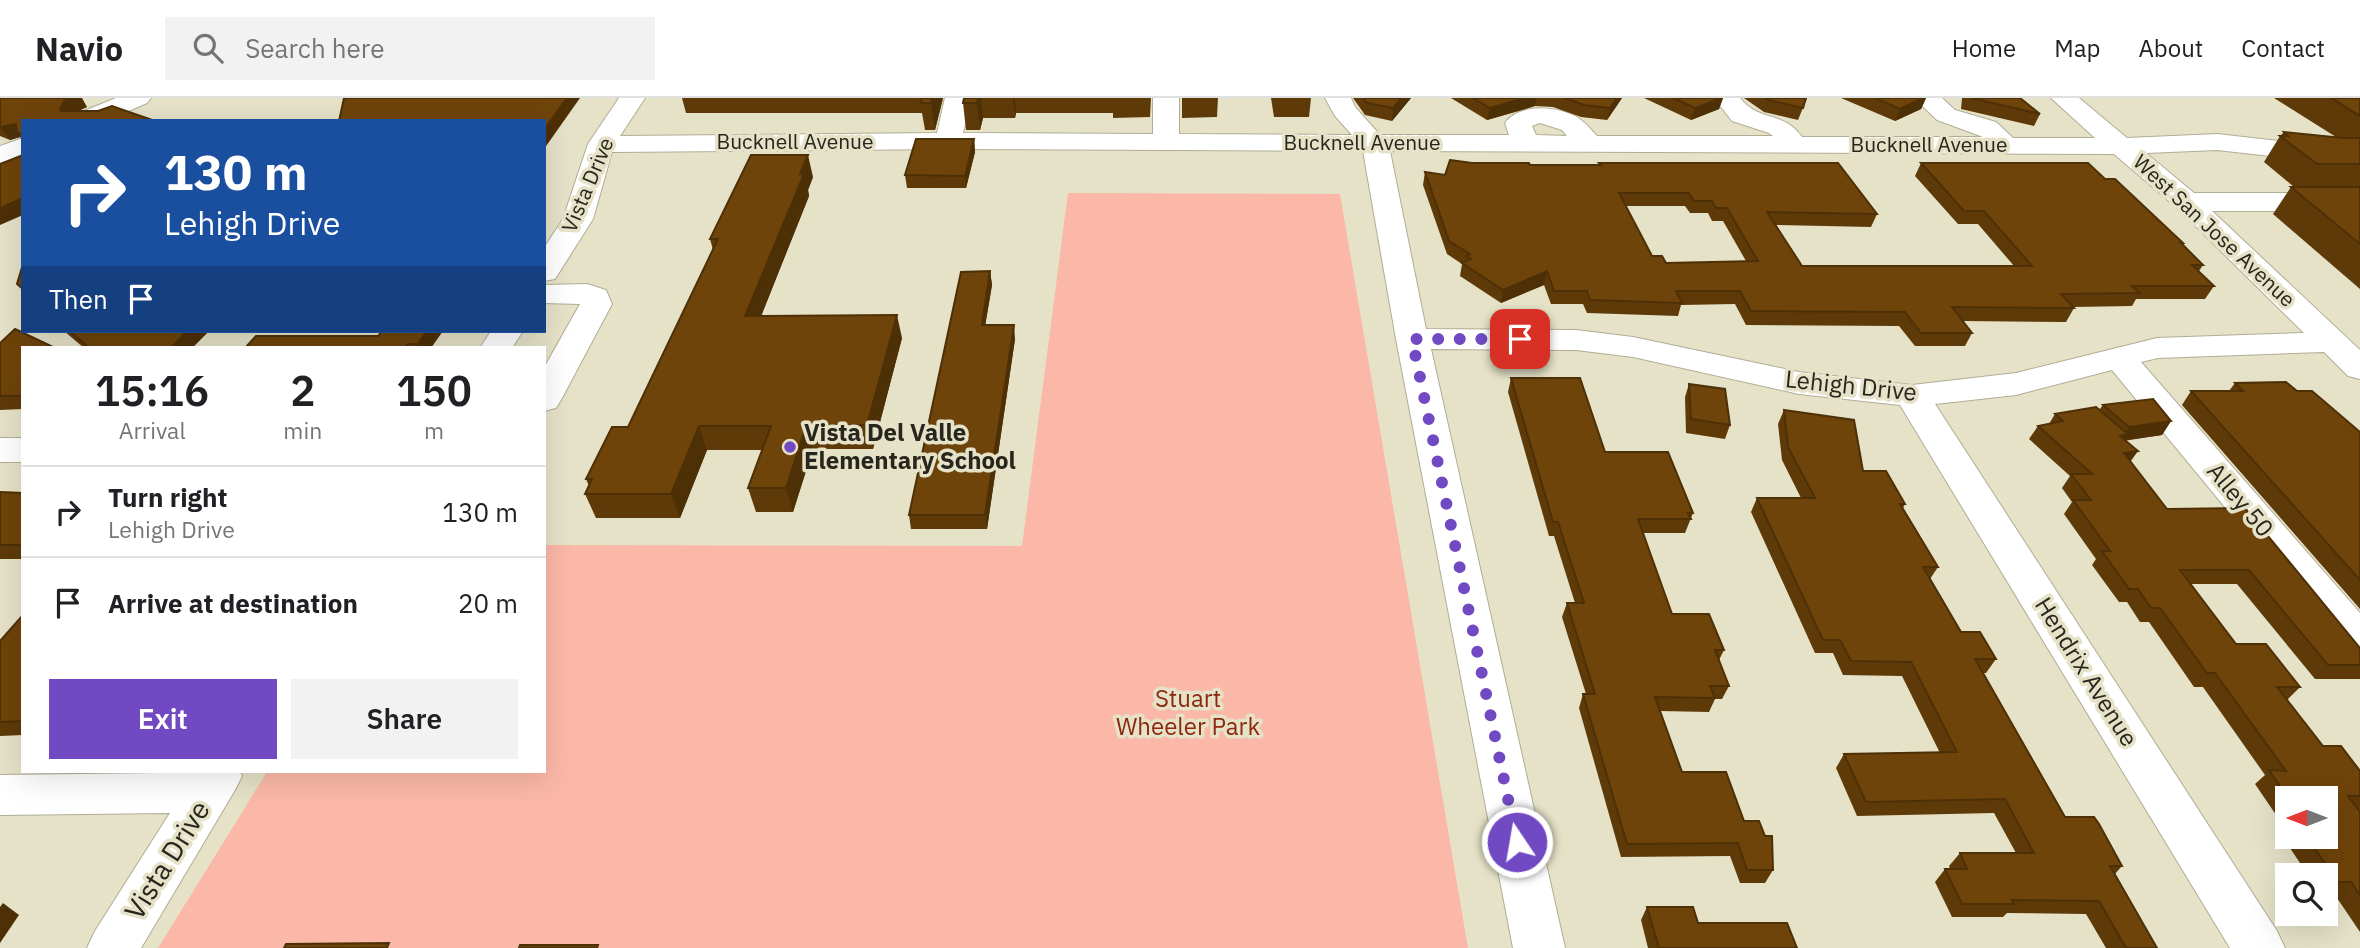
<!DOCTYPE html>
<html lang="en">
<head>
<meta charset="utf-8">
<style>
	body { margin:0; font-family:"IBM Plex Sans",sans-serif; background:#f2f2f2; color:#202124; height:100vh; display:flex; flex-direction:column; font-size:26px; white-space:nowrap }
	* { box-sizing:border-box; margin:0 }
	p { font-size:23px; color:#757577 }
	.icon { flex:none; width:38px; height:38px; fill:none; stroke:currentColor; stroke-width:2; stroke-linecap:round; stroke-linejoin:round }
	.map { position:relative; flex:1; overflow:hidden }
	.details { position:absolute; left:21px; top:248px; width:525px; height:427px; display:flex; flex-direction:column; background:#fff; border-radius:0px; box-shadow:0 7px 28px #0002 }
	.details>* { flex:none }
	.banner { position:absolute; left:21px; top:21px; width:525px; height:214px; border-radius:0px; box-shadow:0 7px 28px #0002; background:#1a4fa0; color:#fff; overflow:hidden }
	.needle { width:46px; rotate:270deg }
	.tools { position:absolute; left:2275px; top:688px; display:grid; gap:14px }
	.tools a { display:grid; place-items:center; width:63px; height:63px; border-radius:0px; background:#fff; box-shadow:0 7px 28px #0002; font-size:35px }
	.pin { position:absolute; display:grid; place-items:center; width:60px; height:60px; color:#fff; margin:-30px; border-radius:14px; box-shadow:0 4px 10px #0006 }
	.me { position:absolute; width:77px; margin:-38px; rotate:348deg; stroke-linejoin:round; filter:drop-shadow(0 0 5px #0008) }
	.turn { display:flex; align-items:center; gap:24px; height:147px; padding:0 28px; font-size:32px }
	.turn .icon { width:91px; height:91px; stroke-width:2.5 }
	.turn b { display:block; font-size:49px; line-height:60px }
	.then { display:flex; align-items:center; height:66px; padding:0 28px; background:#0003; gap:14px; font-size:26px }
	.eta { display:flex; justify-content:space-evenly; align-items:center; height:119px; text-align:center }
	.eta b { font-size:42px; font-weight:600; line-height:49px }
	.action { display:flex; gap:14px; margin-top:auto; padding:14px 28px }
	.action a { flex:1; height:80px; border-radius:0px; background:#714ac3; color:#fff; font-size:28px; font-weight:600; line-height:80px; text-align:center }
	.action a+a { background:#f2f2f2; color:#202124 }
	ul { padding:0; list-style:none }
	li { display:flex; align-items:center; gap:21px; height:91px; padding:0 28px; border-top:2px solid #e0e0e0 }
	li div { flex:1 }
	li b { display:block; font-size:26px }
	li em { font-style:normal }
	header { display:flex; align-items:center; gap:42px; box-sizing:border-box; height:98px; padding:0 35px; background:#fff; border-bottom:2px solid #e0e0e0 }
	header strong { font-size:33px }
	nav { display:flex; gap:38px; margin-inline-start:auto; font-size:24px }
	.search { width:490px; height:63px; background:#f2f2f2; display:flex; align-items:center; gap:18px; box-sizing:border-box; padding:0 24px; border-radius:0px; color:#757577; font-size:26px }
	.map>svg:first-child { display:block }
	.green { fill:#fbb8a8 }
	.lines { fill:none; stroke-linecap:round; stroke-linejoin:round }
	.minor-casing { stroke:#b1ad95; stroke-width:2 }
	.minor { fill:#fff; fill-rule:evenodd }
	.wall { fill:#5f3a09; fill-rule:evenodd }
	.shaded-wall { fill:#4e3007 }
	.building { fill:#6f440a; stroke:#4e3007; stroke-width:2; fill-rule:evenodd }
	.route { stroke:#714ac3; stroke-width:12; stroke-dasharray:0 21.6 }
	.poi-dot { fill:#714ac3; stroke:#e5e2c8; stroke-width:2.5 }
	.labels { text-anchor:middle; stroke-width:7; stroke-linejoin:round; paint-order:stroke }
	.far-street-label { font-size:21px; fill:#27251c; stroke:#e5e2c8 }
	.street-label { font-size:24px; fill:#27251c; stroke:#e5e2c8 }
	.poi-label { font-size:24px; font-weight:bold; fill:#27251c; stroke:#e5e2c8; text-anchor:start }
	.park-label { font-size:24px; fill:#8d270f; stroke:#e5e2c8 }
	.near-street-label { font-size:28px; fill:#27251c; stroke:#e5e2c8 }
</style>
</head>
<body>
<header>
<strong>Navio</strong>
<div class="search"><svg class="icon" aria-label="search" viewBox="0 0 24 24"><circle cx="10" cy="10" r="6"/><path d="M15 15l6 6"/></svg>Search here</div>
<nav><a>Home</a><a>Map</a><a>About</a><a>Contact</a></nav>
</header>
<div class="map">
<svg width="2360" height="850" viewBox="0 0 2360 850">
	<rect width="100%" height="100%" fill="#e5e2c8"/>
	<polygon class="green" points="1068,95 1340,96 1468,850 158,850 267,674 544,674 544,447 1022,448"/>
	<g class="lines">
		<defs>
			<g id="minor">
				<polygon points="116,0 151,0 147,5 106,23 70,23 74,17"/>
				<path d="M619 0H645L620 38 937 35 945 0H971L963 35 1153 36V0H1179V36L1352 37 1335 18 1325 0H1351L1355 9 1380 37H1509L1505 25C1520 4 1562 8 1581 22 1587 26 1592 33 1597 38H1773L1769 35 1732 23 1714 0H1740C1760 25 1783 12 1802 39H1983L1937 22 1914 0H1942L1955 12 1996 24 2013 40H2095L2051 0H2079L2127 40 2217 36 2325 48H2360V64H2325L2217 52 2146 55 2194 95H2360V113H2212L2360 252V281L2348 278 2324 254 2158 260 2141 264 2360 515V560L2345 555 2112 272 2016 297 1935 306 2277 833 2285 850H2230L1900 307 1799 296 1633 259 1576 252 1431 251 1565 850H1513L1396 241 1363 53 948 51 612 54 593 121 555 181 544 183V150L563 121 588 46ZM1540 25 1562 32 1567 38 1536 37 1532 28ZM1390 53 2114 56 2177 110 2304 235 2157 240 2016 275 1912 287 1799 274 1633 239 1576 232 1426 231Z"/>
				<polygon points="23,40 23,58 0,65 0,48"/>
				<polygon points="587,186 606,192 612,206 561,302 556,310 544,313 544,270 580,206 544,205 544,187"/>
				<polygon points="491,233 523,233 512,250 480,250"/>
				<rect x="0" y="340" width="23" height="24"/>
				<polygon points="240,674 242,678 235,692 141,850 87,850 95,833 170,715 0,717 0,677"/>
			</g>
		</defs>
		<use href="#minor" class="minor-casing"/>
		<use href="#minor" class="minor"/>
	</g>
	<g class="wall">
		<polygon points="0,0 87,9 77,13 155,23 23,23 23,44 20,39 10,42 0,38"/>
		<polygon points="682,0 943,0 935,32 925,32 922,15 686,15"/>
		<polygon points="964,0 1151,0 1150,19 1113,20 1113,15 1016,15 1015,20 983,20 980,32 966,32 963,5"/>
		<polygon points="1182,0 1218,0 1217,19 1182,20"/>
		<polygon points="1271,0 1311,0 1309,19 1274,19"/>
		<polygon points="1353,0 1411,0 1392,23 1365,17"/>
		<polygon points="1451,0 1622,0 1607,22 1581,19 1553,9 1535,8 1487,22"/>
		<polygon points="1644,0 1723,0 1719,11 1691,22"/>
		<polygon points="1744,0 1807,0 1798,22 1764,14"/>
		<polygon points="1841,0 1926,0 1921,11 1895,23"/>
		<polygon points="1962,0 2020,0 2040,16 2034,28 1961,11"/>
		<polygon points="2274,0 2360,0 2360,191 2273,116 2291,89 2294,89 2264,64 2280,38 2284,34 2336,39"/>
		<polygon points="974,41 975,54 966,90 907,90 905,77"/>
		<path d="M1472 65 1530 67H1599V65L1877 116 1871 129 1776 127 1802 168H2014L1978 126H1958L1915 78 1921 65 2105 81 2183 145 2182 147 2203 167 2199 173 2214 188 2205 201H2136L2132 208 2073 209 2074 210 2066 224 1963 223 1972 235 1965 248H1915L1899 228 1746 227 1735 206 1681 207 1678 218 1587 215 1583 206H1551L1544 187 1501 205 1460 178 1462 166 1447 156 1423 87 1425 74 1445 77ZM1626 108H1685L1690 115H1708L1712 123H1723L1746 163 1666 165 1652 158Z"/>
		<polygon points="813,79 808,92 809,98 761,218 902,240 873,351 813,351 793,414 756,414 748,390 762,352 707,352 680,420 596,420 585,396 589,388 586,381 628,329 713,152 710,141"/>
		<polygon points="990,173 992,187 985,227 1015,241 987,431 911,431 909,417"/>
		<polygon points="64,233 209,233 192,250 84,250"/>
		<polygon points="382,233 431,250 245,250 378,238"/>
		<polygon points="0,245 23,250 23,311 0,312"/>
		<polygon points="1511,280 1605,354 1693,415 1685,435 1643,435 1672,516 1724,552 1719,562 1729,588 1722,601 1715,601 1709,614 1660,613 1682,674 1744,723 1773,772 1765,785 1740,785 1730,758 1621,759 1579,610 1583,596 1586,596 1562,519 1567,505 1575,505 1554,438 1549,438 1508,294"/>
		<polygon points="2235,285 2297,293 2360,334 2360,511 2182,307 2191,293 2229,293"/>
		<polygon points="1689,286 1730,327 1725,341 1686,335 1685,299"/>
		<polygon points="2103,307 2171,323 2162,337 2125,342 2130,364 2167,411 2360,550 2360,581 2315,581 2237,486 2190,486 2236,546 2300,589 2287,602 2323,648 2360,673 2360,712 2358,712 2360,714 2360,834 2335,797 2326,797 2326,777 2308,777 2286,744 2292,739 2291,738 2326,738 2326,700 2287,700 2287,733 2255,686 2265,677 2203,589 2194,589 2149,524 2140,524 2127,504 2119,504 2092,467 2096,461 2064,416 2072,404 2062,390 2070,378 2029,341 2038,328 2049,326 2055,316 2099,312"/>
		<polygon points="1784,312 1905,406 1903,410 1938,469 1930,481 1961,534 1996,561 1986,575 1983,575 2065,719 2122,768 2115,776 2157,850 2106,850 2086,816 2007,815 2003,819 1952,819 1935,784 1945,771 1950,771 1949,768 1960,755 2016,755 1994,715 1857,718 1836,670 1844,656 1940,655 1902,578 1843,577 1833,555 1815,555 1751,414 1757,400 1801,400 1782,362 1778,326"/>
		<polygon points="0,394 23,395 23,461 0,461"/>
		<polygon points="23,518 23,637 0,638 0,543"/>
		<polygon points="1647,809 1698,825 1797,850 1648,850 1641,822"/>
	</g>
	<g class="shaded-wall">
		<polygon points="72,0 82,0 87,9 72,16 68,23 60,11 64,3"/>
		<polygon points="567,0 580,0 544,51 544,32"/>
		<polygon points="932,0 943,0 935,32 931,5"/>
		<polygon points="978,0 981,0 983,20 980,32 977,5"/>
		<polygon points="1013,0 1015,0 1016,15 1015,20"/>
		<polygon points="1402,0 1411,0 1392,23 1393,10"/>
		<polygon points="1524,0 1537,0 1535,8 1487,22 1490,10"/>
		<polygon points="1617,0 1622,0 1607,22 1610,10"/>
		<polygon points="1721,0 1723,0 1719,11 1691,22 1695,10"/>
		<polygon points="1923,0 1926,0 1921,11 1895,23 1900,11"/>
		<polygon points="16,26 17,35 20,39 10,42 1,30"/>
		<polygon points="974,41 975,54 966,90 965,78"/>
		<polygon points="808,57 813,79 808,92 809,98 752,241 745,218"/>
		<polygon points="23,100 23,117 0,127 0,110"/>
		<polygon points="990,173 992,187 983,241 982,227"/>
		<polygon points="1547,173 1544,187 1501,205 1503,192"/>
		<polygon points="897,217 902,240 873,351 867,327"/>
		<polygon points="1014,227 1015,241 987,431 985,417"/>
		<polygon points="187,233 209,233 192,250 171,250"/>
		<polygon points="427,233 443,233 431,250 420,250 418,246"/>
		<polygon points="2171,323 2162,337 2123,343 2120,338 2124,337 2129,329"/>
		<polygon points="699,328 707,352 680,420 671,396"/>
		<polygon points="806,328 813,351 793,414 786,390"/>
		<polygon points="2138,353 2128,367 2124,355"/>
		<polygon points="3,805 19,817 0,845 0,809"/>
	</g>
	<g class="building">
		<polygon points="0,0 72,0 64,3 60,11 62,13 98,13 112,8 155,23 23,23 23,37 17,35 16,26 0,29"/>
		<polygon points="344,0 567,0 544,32 544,23 339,23"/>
		<polygon points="922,0 932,0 931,5 921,5"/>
		<polygon points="964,0 978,0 977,5 963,5"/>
		<polygon points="1363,0 1402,0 1393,10 1367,5"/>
		<polygon points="1473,0 1524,0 1490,10"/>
		<polygon points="1565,0 1617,0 1610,10 1584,7"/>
		<polygon points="1673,0 1721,0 1695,10"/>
		<polygon points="1766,0 1806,0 1803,10 1768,2"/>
		<polygon points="1875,0 1923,0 1900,11"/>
		<polygon points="1971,0 2020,0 2040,16"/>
		<polygon points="2331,0 2360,0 2360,18"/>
		<polygon points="2284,34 2343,40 2360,40 2360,66 2317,66 2280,38 2288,38"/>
		<polygon points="916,41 974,41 965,78 905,77"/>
		<polygon points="23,57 23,100 0,110 0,66"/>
		<polygon points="751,57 808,57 800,76 804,76 745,218 897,217 867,327 806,328 786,390 748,390 771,328 699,328 671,396 585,396 592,381 586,381 612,329 628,329 718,141 710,141"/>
		<path d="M1450 62 1472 65H1529L1530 67H1601L1599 65H1838L1877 116 1767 114 1802 168H2032L1984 113H1964L1921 65H2088L2105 81H2115L2183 145H2181L2203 167H2192L2214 188H2132L2140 195 2061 196 2074 210 1952 209 1972 235H1921L1905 214 1751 213 1740 193H1676L1682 205 1590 202 1587 193H1554L1547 173 1503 192 1462 165 1471 161 1467 158 1470 156 1449 143 1425 74 1445 77ZM1619 95H1689L1694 103H1712L1716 110H1727L1758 163 1666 165 1662 158H1652Z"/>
		<polygon points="2291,89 2360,89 2360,146"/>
		<polygon points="23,166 23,191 17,186"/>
		<polygon points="990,173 982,227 1014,227 985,417 909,417 961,174"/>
		<polygon points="15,231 55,250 23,250 23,298 0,298 0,245"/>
		<polygon points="70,233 187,233 171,250 89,250"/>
		<polygon points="382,233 427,233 418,246 408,246 404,250 245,250 256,238 378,238"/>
		<polygon points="1511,280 1580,280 1605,354 1668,354 1693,415 1688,415 1691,421 1638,421 1672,516 1709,516 1724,552 1715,552 1729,588 1710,588 1715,600 1655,599 1682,674 1726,674 1744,723 1759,723 1765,738 1772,738 1773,772 1747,772 1738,745 1627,746 1583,596 1595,596 1567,505 1584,505 1558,424 1553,424"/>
		<polygon points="2286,284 2297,293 2312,293 2360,334 2360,482 2191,293 2243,293 2235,285"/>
		<polygon points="1689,286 1725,291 1730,327 1691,321"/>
		<polygon points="2153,301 2171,323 2129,329 2103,307"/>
		<polygon points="2096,309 2128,336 2120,338 2138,353 2124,355 2167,411 2245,410 2360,550 2360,567 2328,567 2249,472 2180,472 2236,546 2266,546 2300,589 2277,589 2323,648 2341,648 2360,673 2360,698 2348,698 2360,714 2360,797 2351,784 2338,784 2306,738 2326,738 2326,700 2288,700 2269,672 2286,673 2215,575 2207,575 2160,510 2151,510 2138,491 2129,491 2102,453 2110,453 2073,402 2091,402 2071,376 2092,376 2038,328 2063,323 2055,316"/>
		<polygon points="1784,312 1854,322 1863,373 1886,373 1905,406 1900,406 1938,469 1923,469 1961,534 1980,534 1996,561 1975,561 2065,719 2094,719 2099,726 2122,768 2110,768 2157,850 2126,850 2099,803 2012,802 2014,806 1962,806 1945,771 1967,771 1960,755 2034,755 2005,701 1866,704 1844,656 1957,654 1911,564 1851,563 1840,542 1823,542 1757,400 1815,400 1788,349"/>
		<polygon points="0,394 23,395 23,447 0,447"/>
		<polygon points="22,518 23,623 0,624 0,543"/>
		<polygon points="1647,809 1693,809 1698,825 1787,825 1797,850 1659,850"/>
		<polygon points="389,845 387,850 284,850 286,846"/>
		<polygon points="520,847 598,847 597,850 519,850"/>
	</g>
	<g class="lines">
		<polyline class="route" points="1517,744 1412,241 1520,241"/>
	</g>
	<circle class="poi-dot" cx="790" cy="349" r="7"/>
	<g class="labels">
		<g class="far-street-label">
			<text x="795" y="51">Bucknell Avenue</text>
			<text x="1362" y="52">Bucknell Avenue</text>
			<text x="1929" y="54">Bucknell Avenue</text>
			<text transform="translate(588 87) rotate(-67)" y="7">Vista Drive</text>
			<text transform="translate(2214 133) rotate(43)" y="7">West San Jose Avenue</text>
		</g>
		<g class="street-label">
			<text transform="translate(1851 288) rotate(6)" y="8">Lehigh Drive</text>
			<text transform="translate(2240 402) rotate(50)" y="8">Alley 50</text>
			<text transform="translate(2086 574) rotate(58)" y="8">Hendrix Avenue</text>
		</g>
		<g class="poi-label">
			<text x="804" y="343">Vista Del Valle<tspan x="804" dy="28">Elementary School</tspan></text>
		</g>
		<g class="park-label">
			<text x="1188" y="609">Stuart<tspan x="1188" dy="28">Wheeler Park</tspan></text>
		</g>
		<g class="near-street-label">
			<text transform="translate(167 762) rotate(-58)" y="10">Vista Drive</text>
		</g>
	</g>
</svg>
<div class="tools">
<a><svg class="needle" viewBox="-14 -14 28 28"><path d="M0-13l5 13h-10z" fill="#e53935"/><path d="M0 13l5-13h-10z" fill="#757577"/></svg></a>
<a><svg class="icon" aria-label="search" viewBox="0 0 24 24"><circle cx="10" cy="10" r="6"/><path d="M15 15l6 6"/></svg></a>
</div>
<div class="pin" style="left:1520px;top:241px;background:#d93025"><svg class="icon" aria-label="arrive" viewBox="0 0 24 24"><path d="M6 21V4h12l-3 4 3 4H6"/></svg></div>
<svg class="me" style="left:1517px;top:744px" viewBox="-20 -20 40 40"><circle r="17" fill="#714ac3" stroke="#fff" stroke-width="3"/><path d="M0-11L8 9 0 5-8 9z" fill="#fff"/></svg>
<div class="banner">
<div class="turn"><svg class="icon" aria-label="right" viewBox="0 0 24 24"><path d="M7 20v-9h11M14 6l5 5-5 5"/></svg><div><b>130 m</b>Lehigh Drive</div></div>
<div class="then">Then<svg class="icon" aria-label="arrive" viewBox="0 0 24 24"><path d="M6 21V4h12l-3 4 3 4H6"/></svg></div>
</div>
<section class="details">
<div class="eta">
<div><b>15:16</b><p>Arrival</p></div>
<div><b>2</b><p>min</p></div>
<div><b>150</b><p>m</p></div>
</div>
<ul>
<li><svg class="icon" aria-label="right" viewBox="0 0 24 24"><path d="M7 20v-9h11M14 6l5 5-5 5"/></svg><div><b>Turn right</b><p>Lehigh Drive</p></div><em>130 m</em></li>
<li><svg class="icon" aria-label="arrive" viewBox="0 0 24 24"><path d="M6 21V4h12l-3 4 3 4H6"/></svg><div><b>Arrive at destination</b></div><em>20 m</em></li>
</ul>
<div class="action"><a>Exit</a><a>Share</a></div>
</section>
</div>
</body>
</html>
